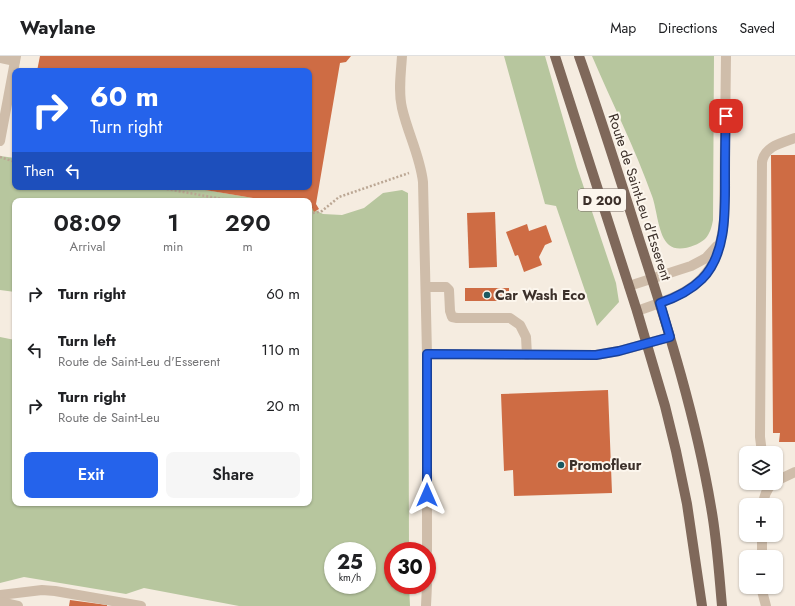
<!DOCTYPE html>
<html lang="en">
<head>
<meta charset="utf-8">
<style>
	body { margin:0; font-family:Jost,sans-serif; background:#f6f6f6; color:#202124; height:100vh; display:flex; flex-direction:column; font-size:15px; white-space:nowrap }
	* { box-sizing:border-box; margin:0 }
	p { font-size:13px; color:#757577 }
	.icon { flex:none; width:22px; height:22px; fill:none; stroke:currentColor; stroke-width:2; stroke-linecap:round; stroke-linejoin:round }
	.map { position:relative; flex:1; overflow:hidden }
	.panel { position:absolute; left:12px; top:142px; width:300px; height:308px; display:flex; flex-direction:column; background:#fff; border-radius:8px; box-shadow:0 1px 3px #0004 }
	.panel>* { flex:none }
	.top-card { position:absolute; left:12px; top:12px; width:300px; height:122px; border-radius:8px; box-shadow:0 1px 3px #0004; background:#2563eb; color:#fff; overflow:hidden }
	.controls { position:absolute; left:739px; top:390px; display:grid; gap:8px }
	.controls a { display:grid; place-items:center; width:44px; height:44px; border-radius:8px; background:#fff; box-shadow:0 1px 3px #0004; font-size:20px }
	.speed { position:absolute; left:324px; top:486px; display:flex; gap:8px; font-size:20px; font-weight:700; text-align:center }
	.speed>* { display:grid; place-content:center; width:52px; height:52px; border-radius:50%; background:#fff; box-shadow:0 1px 3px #0004; line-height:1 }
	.speed small { font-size:10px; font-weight:400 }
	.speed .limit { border:6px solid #d22; background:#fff; color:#111 }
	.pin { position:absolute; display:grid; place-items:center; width:34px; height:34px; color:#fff; margin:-17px; border-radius:8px; box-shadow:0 2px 6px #0006 }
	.me { position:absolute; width:44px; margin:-22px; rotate:0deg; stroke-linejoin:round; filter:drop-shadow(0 0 3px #0008) }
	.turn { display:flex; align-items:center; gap:14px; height:84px; padding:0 12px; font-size:18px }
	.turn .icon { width:52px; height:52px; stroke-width:2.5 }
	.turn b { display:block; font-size:28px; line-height:34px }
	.then { display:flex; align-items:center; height:38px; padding:0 12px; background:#0003; gap:8px; font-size:15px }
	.eta { display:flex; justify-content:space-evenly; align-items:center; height:68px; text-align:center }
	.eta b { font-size:24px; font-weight:600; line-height:28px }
	.button { display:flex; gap:8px; margin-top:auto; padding:8px 12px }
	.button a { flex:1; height:46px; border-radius:8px; background:#2563eb; color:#fff; font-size:16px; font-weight:600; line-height:46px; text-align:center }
	.button a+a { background:#f6f6f6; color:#202124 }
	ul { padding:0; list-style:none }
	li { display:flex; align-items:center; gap:12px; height:56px; padding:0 12px }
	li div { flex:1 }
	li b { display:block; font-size:15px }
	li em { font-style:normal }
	header { display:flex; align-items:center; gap:24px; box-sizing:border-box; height:56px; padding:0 20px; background:#fff; border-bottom:1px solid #e0e0e0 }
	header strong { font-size:19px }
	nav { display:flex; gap:22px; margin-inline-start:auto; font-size:14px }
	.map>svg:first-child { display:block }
	.green { fill:#b7c69e; fill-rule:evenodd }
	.building { fill:#ce6c44 }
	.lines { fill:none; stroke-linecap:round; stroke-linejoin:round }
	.path { stroke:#bba794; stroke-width:2.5; stroke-dasharray:2 2; stroke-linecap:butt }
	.minor { stroke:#cfbdaa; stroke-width:10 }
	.major { stroke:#7f685a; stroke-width:10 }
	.route-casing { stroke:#184099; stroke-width:10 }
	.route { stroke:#2563eb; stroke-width:7 }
	.poi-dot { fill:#1c5961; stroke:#fcf6ed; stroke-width:1.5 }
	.labels { text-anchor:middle; stroke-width:4; stroke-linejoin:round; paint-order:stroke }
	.shield { fill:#fcf6ed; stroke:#766b64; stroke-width:1 }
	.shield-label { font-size:13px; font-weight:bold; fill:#3c302a }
	.street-label { font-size:14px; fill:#3c302a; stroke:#fcf6ed }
	.poi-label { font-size:14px; font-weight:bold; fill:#3c302a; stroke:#fcf6ed; text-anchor:start }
</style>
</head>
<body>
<header>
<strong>Waylane</strong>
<nav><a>Map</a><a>Directions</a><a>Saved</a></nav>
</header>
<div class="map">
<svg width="795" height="550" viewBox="0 0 795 550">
	<rect width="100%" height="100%" fill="#f5ece0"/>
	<g class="green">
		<polygon points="504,0 545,0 577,111 616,227 619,246 597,270 556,150 545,148"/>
		<path d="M592 0H714L713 164C712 170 710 178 705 183 697 190 678 197 669 189 658 180 657 153 652 140 635 92 612 47 592 0Z"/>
		<polygon points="0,100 15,102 15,131 188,131 271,145 15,145 15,236 0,234"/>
		<path d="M402 134 408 137 409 495H393V529H409L410 550H239L144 532 126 538 24 521 0 527V281L15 284V447H309V151L323 158 342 159 364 152 383 137ZM333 495H367V529H333Z"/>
	</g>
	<g class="building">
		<polygon points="40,0 351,0 346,6 340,7 316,148 319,153 314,156 312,152 309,151 309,145 271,145 193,132 309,131 309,15 37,15"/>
		<polygon points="771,99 795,99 795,386 779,386 780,377 773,377"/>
		<polygon points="495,156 497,211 469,212 467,157"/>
		<polygon points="527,168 529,175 546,169 552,186 545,189 539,201 542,209 524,216 518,199 515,200 506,176"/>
		<rect x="465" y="232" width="44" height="13"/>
		<polygon points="608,334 612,437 514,440 513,414 504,415 501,338"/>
		<polygon points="70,544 107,549 107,550 69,550"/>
	</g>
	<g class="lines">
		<g class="path">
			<polyline points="0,101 15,106"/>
			<polyline points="155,131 234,145"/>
			<polyline points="309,158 322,155 339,141 409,117"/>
		</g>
		<g class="minor">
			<path d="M402 0C401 17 398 35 402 52 408 78 420 100 423 126L427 298"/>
			<polyline points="0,2 15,5"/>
			<polyline points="0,85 16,0"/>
			<polyline points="629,230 691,210 706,202 717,190"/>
			<polyline points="426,231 446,231 449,234 450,255 452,261 457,262 510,262 520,269 526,281 527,299"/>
			<path d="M637 255C690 237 717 226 724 165L726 0"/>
			<path d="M762 397 760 381 762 106C765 90 781 87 795 82"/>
			<polyline points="776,425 795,416"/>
			<path d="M763 449C764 440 766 434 773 427"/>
			<polyline points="427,495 427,298 596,299 619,295 670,281"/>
			<polyline points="762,501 762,479"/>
			<polyline points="761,531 766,550"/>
			<polyline points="0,539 42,534 55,535 141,550"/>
			<polyline points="0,546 18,550"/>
			<polyline points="426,550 427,529"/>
		</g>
		<g class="major">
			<polyline points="555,0 637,255 665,350 676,395 687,448 702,550"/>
			<path d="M579 0C601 62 621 126 641 189 669 275 696 362 711 451 717 484 719 517 722 550"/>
		</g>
	</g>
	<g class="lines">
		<defs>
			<path id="route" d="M427 439V298L596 299 619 295 670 281 660 247C675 242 690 235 702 223 727 198 725 154 725 121 725 101 725 80 726 60"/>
		</defs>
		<use href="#route" class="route-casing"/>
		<use href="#route" class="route"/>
	</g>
	<g class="poi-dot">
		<circle cx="487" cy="239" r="4"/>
		<circle cx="561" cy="409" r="4"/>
	</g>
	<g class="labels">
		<rect class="shield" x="578" y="133" width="48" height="22" rx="3"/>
		<g class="shield-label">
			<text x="602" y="149">D 200</text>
		</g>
		<g class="street-label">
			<text transform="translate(640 141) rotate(72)" y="5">Route de Saint-Leu d'Esserent</text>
		</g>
		<g class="poi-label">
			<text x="495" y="244">Car Wash Eco</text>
			<text x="569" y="414">Promofleur</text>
		</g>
	</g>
</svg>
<div class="controls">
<a><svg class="icon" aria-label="layers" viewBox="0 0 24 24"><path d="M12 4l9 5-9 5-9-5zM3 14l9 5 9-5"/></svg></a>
<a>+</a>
<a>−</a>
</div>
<div class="speed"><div>25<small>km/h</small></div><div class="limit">30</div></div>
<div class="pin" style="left:726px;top:60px;background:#d93025"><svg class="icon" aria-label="arrive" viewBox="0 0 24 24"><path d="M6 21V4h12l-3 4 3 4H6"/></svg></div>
<svg class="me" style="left:427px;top:439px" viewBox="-20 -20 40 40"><path d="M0-17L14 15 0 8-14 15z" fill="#2563eb" stroke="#fff" stroke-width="4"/></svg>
<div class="top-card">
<div class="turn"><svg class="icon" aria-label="right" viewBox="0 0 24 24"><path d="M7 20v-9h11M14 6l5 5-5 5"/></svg><div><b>60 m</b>Turn right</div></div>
<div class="then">Then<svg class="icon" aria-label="left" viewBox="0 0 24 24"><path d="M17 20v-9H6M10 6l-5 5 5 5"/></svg></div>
</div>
<section class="panel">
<div class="eta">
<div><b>08:09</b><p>Arrival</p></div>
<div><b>1</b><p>min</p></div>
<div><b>290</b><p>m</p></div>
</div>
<ul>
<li><svg class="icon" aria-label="right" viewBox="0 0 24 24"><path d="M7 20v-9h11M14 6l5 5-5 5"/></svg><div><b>Turn right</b></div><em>60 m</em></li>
<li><svg class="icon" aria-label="left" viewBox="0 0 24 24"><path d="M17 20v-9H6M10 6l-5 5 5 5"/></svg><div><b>Turn left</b><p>Route de Saint-Leu d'Esserent</p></div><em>110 m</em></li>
<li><svg class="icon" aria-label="right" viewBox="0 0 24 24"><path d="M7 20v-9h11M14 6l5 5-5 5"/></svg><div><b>Turn right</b><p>Route de Saint-Leu</p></div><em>20 m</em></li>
</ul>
<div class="button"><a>Exit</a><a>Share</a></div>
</section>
</div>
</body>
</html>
